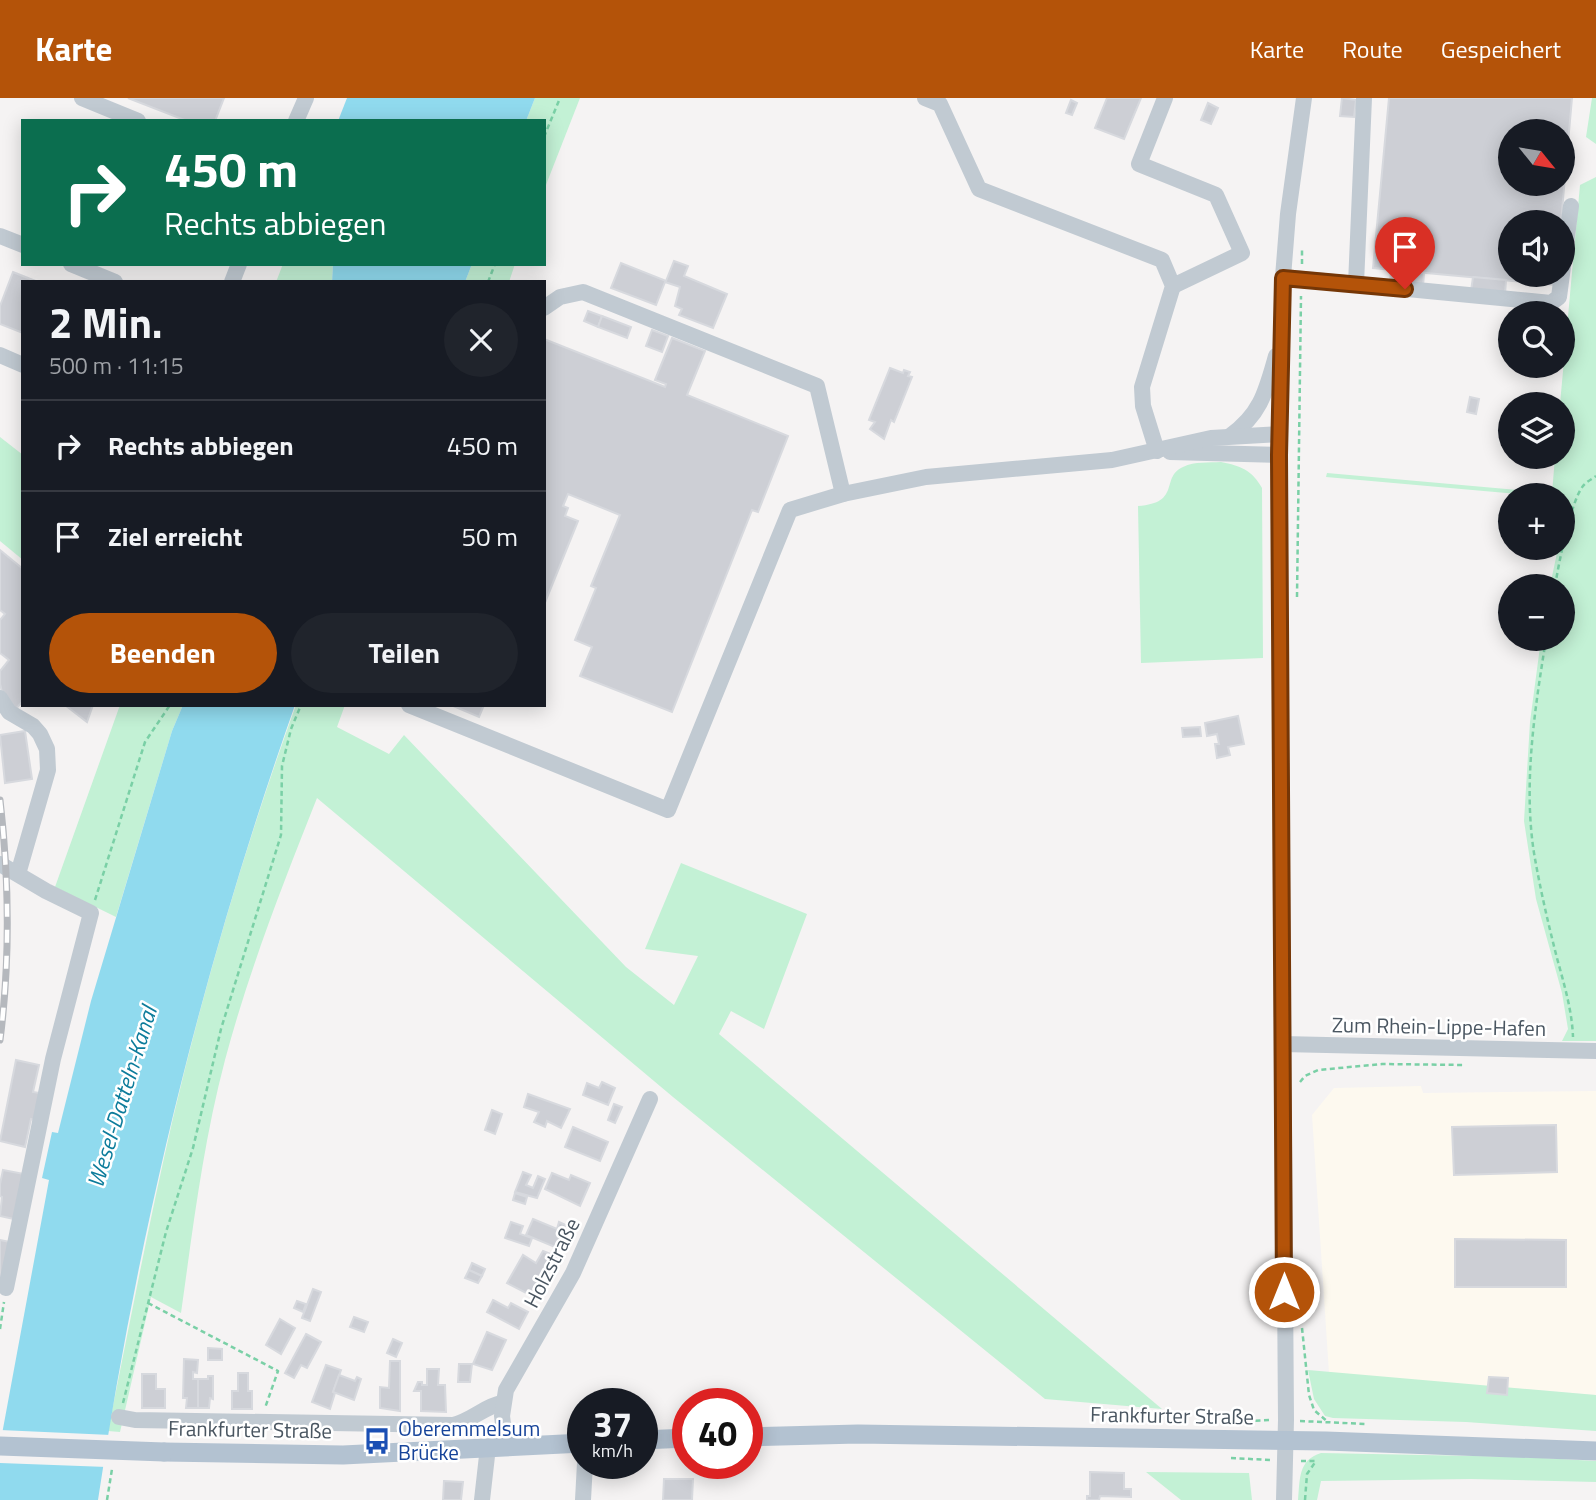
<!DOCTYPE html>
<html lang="de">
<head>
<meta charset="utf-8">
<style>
	body { margin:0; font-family:"Titillium Web",sans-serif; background:#20242c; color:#f1f3f6; height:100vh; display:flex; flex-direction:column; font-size:26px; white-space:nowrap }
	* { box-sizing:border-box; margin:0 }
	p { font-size:23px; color:#9ea1a6 }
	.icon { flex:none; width:38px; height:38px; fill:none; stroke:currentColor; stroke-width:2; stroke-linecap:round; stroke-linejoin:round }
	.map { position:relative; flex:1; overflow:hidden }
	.details { position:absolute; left:21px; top:182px; width:525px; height:427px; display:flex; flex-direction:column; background:#171b24; border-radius:0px; box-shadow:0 4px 18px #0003 }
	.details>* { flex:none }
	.top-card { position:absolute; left:21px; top:21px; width:525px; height:147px; border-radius:0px; box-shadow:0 4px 18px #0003; background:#0b6e4f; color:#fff; overflow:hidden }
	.needle { width:46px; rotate:120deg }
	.fabs { position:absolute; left:1498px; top:21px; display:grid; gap:14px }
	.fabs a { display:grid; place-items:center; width:77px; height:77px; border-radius:50%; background:#171b24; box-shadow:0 4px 18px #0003; font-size:35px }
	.speed { position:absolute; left:567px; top:1290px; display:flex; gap:14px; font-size:35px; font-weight:700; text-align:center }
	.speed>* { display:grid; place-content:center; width:91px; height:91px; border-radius:50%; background:#171b24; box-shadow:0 4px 18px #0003; line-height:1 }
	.speed small { font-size:18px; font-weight:400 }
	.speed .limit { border:10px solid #d22; background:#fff; color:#111 }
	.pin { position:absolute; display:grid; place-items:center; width:60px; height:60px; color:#fff; margin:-72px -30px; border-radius:50% 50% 50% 0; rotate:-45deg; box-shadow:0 0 7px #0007 }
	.pin .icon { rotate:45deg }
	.me { position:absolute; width:77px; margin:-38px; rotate:0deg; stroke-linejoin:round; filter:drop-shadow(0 0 5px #0008) }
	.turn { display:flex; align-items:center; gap:24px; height:147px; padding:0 28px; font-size:32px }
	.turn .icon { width:91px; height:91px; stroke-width:2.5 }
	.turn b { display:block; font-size:49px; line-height:60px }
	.round { display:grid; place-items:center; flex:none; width:74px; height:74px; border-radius:37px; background:#20242c }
	.head { display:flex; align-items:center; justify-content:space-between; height:119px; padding:0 28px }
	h1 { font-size:42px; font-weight:700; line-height:52px }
	.primary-button { display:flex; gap:14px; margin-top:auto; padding:14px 28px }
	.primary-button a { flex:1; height:80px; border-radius:42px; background:#b45309; color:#fff; font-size:28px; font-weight:700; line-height:80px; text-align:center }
	.primary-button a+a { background:#20242c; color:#f1f3f6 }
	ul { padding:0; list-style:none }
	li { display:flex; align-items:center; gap:21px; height:91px; padding:0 28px; border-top:2px solid #363941 }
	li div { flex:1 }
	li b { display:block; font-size:26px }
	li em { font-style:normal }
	header { display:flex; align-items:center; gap:42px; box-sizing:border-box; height:98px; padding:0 35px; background:#b45309; color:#fff }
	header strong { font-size:33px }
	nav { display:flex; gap:38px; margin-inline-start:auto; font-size:24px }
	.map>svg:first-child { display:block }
	.commercial { fill:#fdf9ef }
	.green { fill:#c3f1d5 }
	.water { fill:#90daee }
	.pier { fill:#f5f3f3 }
	.building { fill:#cdcfd5; stroke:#d7d9de; stroke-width:2; fill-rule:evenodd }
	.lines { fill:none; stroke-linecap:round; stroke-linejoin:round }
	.path { stroke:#7ad0a6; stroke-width:2.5; stroke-dasharray:5 3.5; stroke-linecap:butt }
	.minor { stroke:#c1cad2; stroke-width:16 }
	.major { stroke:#b3c2d1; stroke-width:19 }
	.rail-casing { stroke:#b5b8bd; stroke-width:7 }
	.rail { stroke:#fff; stroke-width:4.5; stroke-dasharray:13; stroke-linecap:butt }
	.major-bridge { stroke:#b3c2d1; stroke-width:19 }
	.route-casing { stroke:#753606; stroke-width:18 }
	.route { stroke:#b45309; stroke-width:12 }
	.labels { text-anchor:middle; stroke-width:5; stroke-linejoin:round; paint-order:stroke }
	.street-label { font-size:21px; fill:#4a5661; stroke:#fff }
	.transit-label { font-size:21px; fill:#164399; stroke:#fff; text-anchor:start }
	.water-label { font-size:23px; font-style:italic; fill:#0c7c9b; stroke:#fff }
</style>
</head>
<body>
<header>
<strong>Karte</strong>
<nav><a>Karte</a><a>Route</a><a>Gespeichert</a></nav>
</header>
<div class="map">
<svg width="1596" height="1402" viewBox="0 0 1596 1402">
	<rect width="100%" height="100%" fill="#f5f3f3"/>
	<polygon class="commercial" points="1421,988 1423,995 1596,993 1596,1297 1329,1275 1312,1017 1334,990"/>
	<g class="green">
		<polygon points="535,0 580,0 544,92 544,23 526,23"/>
		<polygon points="1592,0 1596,0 1596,46 1586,39"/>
		<polygon points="1596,79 1596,943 1562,943 1568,931 1562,895 1536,801 1524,723 1530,624 1541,541 1563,541 1563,488 1550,488 1558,450 1563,450 1565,427 1563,397 1528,397 1326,379 1327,375 1552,395 1555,359 1563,359 1563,306 1560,306 1580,87"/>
		<polygon points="283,166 333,166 332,184 276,184"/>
		<polygon points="472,166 515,166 509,184 465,184"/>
		<polygon points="0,339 23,357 23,462 0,443"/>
		<path d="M1221 364C1241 368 1252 372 1262 390L1263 560 1141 565 1138 408C1182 405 1160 379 1183 369 1195 363 1209 365 1221 364Z"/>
		<polygon points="120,607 183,607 172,633 116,819 55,789"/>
		<path d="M296 607H345L337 629 389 656 404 637 626 869 674 907 698 858 645 851 681 765 807 816 764 931 731 913 719 936 1162 1311 1045 1301 673 999 317 700C283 786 249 872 225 962 203 1045 193 1130 181 1215L151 1199 120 1334 108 1333C129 1229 149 1124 173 1020 206 881 247 742 296 607Z"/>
		<polygon points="1308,1272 1596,1297 1596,1333 1466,1324 1333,1320 1325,1318 1314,1301"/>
		<path d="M1321 1355 1525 1359 1596 1363V1384L1471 1381 1321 1383 1317 1402H1298C1300 1381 1298 1362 1321 1355Z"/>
		<polygon points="1146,1374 1249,1375 1252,1402 1181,1402"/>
	</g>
	<g class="water">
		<polygon points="347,0 535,0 526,23 338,23"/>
		<polygon points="333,166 472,166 465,184 332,184"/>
		<path d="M183 607H295C204 864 138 1133 98 1402H0V1347L49 1082 42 1080 52 1034 58 1035 91 903 172 633Z"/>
	</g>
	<polygon class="pier" points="0,1332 111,1337 107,1369 0,1365"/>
	<g class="building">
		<polygon points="128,0 224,0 215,23 187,23"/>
		<polygon points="1107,0 1141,0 1124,41 1095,30"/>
		<polygon points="1342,0 1356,2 1354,19 1340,18"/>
		<path d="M1389 0H1572L1561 124H1510V177H1556L1555 187 1373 170ZM1510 33H1563V86H1510Z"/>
		<polygon points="1071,2 1077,5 1072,17 1066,15"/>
		<polygon points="1208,5 1218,10 1211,26 1201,22"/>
		<polygon points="674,163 688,168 684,178 727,196 713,230 679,217 682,211 675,208 680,189 665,184 656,207 611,190 621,165 666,183"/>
		<polygon points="1391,172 1424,175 1423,189 1390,186"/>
		<polygon points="13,174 38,184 23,184 23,235 0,226 0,208"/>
		<polygon points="1473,179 1506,182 1505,197 1471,193"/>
		<polygon points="588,213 602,218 598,229 584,223"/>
		<polygon points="602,218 631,229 627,240 598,229"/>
		<polygon points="652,232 668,238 662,254 646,248"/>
		<polygon points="672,240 705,253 687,297 788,338 758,414 752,412 672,614 580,578 592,549 575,542 596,490 591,488 620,417 568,396 563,408 568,410 565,418 578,423 544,507 544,241 665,289 666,286 655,282"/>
		<polygon points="890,270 903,275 904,272 910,274 908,278 912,279 894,324 891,322 884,341 870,331 875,324 869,322"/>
		<polygon points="1470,299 1479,301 1476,316 1467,314"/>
		<polygon points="0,452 23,471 23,603 14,613 5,606 0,586 0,573 9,562 0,555 0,522 5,516 0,512"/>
		<polygon points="65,607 93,607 87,624"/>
		<polygon points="451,607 484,607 479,619"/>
		<polygon points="1238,618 1244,646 1228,649 1230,657 1217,660 1215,646 1219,646 1217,636 1207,638 1205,625"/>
		<polygon points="1200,629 1201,638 1183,639 1182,630"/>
		<polygon points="25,633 32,681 5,685 0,637"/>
		<polygon points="16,962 39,967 33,994 40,995 34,1022 31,1021 25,1049 0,1043"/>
		<polygon points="602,984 615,990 608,1007 583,997 587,985 599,990"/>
		<polygon points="528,996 570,1011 561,1030 547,1023 545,1029 534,1024 539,1014 524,1009"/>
		<polygon points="614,1006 622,1009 615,1025 608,1022"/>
		<polygon points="492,1012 502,1016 495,1036 485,1032"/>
		<polygon points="1556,1027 1557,1074 1454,1077 1452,1029"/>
		<polygon points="573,1029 608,1044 600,1063 565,1049"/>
		<polygon points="3,1072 24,1076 14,1121 0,1118 2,1099 0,1098 0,1086"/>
		<polygon points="523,1074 531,1077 526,1087 533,1090 538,1078 545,1081 537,1100 515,1094"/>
		<polygon points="552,1075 569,1082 571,1077 590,1085 580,1108 545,1091"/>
		<polygon points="515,1095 527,1099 525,1106 513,1102"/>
		<polygon points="533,1121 557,1131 559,1124 570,1129 562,1152 526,1137"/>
		<polygon points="511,1124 523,1128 520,1136 532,1140 529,1148 505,1140"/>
		<polygon points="1455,1141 1566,1142 1566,1189 1455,1189"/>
		<polygon points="0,1142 10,1144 0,1188"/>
		<polygon points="543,1153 558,1159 550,1174 545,1170 530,1197 507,1185 523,1157 536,1165"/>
		<polygon points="472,1165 485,1171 482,1178 469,1172"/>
		<polygon points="469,1172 482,1178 478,1185 465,1180"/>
		<polygon points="313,1191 321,1194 310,1223 302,1220"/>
		<polygon points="493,1202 508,1210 511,1205 528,1214 519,1231 487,1214"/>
		<polygon points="297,1203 306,1206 303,1214 294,1210"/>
		<polygon points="354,1219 368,1224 364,1234 350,1229"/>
		<polygon points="280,1221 295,1230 281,1256 266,1247"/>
		<polygon points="487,1234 506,1242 492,1272 473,1266"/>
		<polygon points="306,1236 321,1244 307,1270 301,1267 294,1280 285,1275"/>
		<polygon points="393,1241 402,1245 396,1259 387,1255"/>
		<polygon points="208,1250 222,1251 222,1262 208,1262"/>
		<polygon points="184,1261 198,1262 197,1275 193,1274 193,1281 198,1281 198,1310 186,1310 187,1300 183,1300"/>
		<polygon points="390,1263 400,1263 400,1313 380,1310 380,1289 389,1290"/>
		<polygon points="459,1266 472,1266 470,1284 458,1284"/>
		<polygon points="326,1267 341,1272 333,1294 335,1295 330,1311 312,1304"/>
		<polygon points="427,1271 439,1271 438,1287 445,1287 446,1314 421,1313 421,1293 414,1293 418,1284 422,1284 422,1287 427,1287"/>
		<polygon points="238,1275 248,1275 248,1293 252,1293 252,1311 232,1311 232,1293 238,1293"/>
		<polygon points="142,1276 156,1276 156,1291 165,1291 165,1310 142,1310"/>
		<polygon points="339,1277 355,1283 357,1279 361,1281 354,1302 333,1294"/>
		<polygon points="208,1278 213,1278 213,1301 210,1300 209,1310 198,1310 198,1281 208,1281"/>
		<polygon points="1489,1279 1508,1280 1507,1297 1487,1295"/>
		<polygon points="1090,1374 1124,1375 1124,1391 1131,1391 1131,1399 1100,1398 1099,1402 1087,1402 1087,1398 1090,1398"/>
		<polygon points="664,1381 693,1381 692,1402 663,1402"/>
		<polygon points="444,1383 463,1384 461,1402 443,1402"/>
	</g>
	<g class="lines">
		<g class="path">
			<polyline points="544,39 560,0"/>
			<polyline points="1302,166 1302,152"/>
			<polyline points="488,184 495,166"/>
			<path d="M1555 488C1559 465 1570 405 1583 388 1586 384 1592 381 1596 378"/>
			<polyline points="1297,499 1301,198"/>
			<path d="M1546 541C1535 610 1523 685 1534 755 1540 790 1548 825 1557 860 1564 886 1572 912 1573 939"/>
			<polyline points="95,802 145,644 170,607"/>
			<polyline points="1300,984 1305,978 1318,972 1382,966 1464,967"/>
			<polyline points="148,1205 278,1273 265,1310"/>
			<polyline points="1302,1230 1309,1297 1314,1312 1328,1324"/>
			<polyline points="0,1231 4,1204"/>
			<polyline points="123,1305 166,1134 193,1050 221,931 281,737 282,668 291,631 301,607"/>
			<polyline points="1247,1323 1272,1322"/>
			<polyline points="1300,1323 1367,1326"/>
			<polyline points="1231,1360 1270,1362"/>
			<polyline points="1301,1363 1315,1363"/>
			<polyline points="107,1402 112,1371"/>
			<polyline points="1305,1402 1307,1376 1316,1363"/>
		</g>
		<g class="minor">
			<polyline points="82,0 138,23"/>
			<polyline points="925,0 940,6 979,91 1162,162 1173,188 1142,289 1143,308 1157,353"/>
			<polyline points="1165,0 1139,66 1216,97 1242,155 1173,188"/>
			<polyline points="296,23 306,0"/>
			<polyline points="0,138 23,147"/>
			<polyline points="71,166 115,184"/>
			<polyline points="1283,179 1551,205 1559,199 1571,108"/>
			<polyline points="232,184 239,166"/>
			<polyline points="1356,186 1364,0"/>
			<polyline points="544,210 560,199 583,194 817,288 843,396"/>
			<polyline points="0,257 23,267"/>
			<path d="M1230 338C1261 316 1266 293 1276 258"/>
			<polyline points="1170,354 1279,357"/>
			<polyline points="0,600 9,614 33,628 40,636 47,651 48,672 18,776"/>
			<polyline points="409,607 668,712 790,412 843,396 926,379 1112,362 1211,340 1279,336"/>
			<polyline points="0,766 46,793 91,815 53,961 6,1190"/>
			<polyline points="1282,946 1596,953"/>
			<path d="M119 1319 135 1322 453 1327C471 1323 485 1308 502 1305"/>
			<polyline points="506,1349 502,1318 506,1292 573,1175 650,1001"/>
			<polyline points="482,1402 488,1349"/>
			<polyline points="583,1402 585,1365"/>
			<polyline points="1284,1402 1286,1322 1279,357 1283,179 1288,116 1304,0"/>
		</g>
		<g class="major">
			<polyline points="747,1339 858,1336 1326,1343 1596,1353"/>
			<polyline points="642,1342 688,1340"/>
			<polyline points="164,1354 343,1357 583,1345"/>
		</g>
		<defs>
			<path id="rail" d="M0 702C9 780 10 864 0 942"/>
		</defs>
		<use href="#rail" class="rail-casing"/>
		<use href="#rail" class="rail"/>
		<polyline class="major-bridge" points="0,1348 164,1354"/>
	</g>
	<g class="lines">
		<defs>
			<polyline id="route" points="1284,1194 1279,357 1283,180 1405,191"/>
		</defs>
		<use href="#route" class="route-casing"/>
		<use href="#route" class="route"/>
	</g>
	<defs>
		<symbol id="bus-bare" viewBox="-9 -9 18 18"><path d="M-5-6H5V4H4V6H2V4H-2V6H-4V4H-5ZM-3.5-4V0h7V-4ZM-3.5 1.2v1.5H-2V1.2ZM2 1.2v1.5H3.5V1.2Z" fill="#1a4fb4" stroke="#fff" stroke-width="2.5" paint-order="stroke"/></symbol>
	</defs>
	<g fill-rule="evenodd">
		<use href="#bus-bare" x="358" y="1324" width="38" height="38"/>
	</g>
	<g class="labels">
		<g class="street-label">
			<text transform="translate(1439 929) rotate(1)" y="7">Zum Rhein-Lippe-Hafen</text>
			<text transform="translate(552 1165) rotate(-63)" y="7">Holzstraße</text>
			<text transform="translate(1172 1318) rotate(1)" y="7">Frankfurter Straße</text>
			<text transform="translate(250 1332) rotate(1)" y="7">Frankfurter Straße</text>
		</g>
		<g class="transit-label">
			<text x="398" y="1338">Oberemmelsum<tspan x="398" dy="24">Brücke</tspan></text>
		</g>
		<g class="water-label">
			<text transform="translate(122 999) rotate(-73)" y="8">Wesel-Datteln-Kanal</text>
		</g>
	</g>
</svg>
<div class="fabs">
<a><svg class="needle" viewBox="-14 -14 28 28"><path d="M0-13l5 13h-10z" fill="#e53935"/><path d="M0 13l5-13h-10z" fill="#9ea1a6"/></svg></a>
<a><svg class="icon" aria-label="sound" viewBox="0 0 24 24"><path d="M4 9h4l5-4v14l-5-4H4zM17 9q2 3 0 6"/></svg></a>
<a><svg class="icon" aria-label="search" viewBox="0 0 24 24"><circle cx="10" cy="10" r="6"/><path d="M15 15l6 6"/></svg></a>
<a><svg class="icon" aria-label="layers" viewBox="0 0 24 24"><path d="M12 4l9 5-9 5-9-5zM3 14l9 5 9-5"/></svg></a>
<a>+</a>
<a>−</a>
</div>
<div class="speed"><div>37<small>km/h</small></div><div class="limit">40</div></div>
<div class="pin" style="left:1405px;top:191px;background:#d93025"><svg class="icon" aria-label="arrive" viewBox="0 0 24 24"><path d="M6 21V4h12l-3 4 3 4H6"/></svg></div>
<svg class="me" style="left:1284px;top:1194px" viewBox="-20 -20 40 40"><circle r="17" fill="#b45309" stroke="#fff" stroke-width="3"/><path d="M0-11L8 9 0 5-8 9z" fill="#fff"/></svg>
<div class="top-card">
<div class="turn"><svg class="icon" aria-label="right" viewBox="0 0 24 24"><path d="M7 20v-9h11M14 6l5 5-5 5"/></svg><div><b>450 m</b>Rechts abbiegen</div></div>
</div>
<section class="details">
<div class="head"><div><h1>2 Min.</h1><p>500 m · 11:15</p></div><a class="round"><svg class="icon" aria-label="close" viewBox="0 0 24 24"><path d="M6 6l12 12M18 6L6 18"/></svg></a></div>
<ul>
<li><svg class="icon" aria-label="right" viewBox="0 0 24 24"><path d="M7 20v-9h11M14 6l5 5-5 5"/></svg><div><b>Rechts abbiegen</b></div><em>450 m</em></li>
<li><svg class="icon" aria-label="arrive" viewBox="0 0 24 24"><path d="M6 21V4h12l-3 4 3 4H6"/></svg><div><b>Ziel erreicht</b></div><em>50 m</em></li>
</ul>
<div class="primary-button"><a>Beenden</a><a>Teilen</a></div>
</section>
</div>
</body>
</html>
